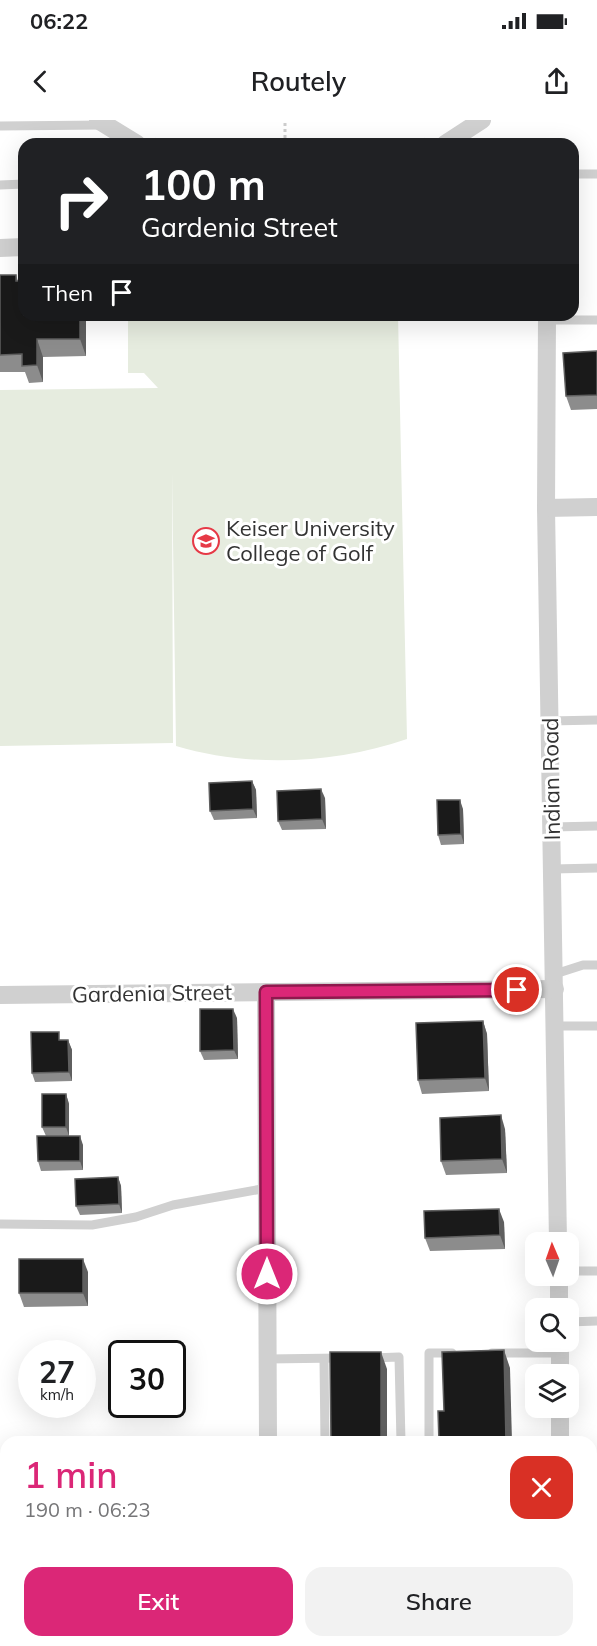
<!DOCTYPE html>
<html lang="en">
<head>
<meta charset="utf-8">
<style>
	body { margin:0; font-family:Mulish,sans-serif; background:#f2f2f2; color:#202124; height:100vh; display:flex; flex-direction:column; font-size:22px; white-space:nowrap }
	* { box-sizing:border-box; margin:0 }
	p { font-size:20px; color:#757577 }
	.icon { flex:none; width:33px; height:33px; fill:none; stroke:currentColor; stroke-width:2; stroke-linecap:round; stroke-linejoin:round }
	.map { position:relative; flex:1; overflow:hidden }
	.details { position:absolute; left:0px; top:1316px; width:597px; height:212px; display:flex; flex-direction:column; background:#fff; border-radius:18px 18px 0 0; box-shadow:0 6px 24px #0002 }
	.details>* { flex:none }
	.hud { position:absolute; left:18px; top:18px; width:561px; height:183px; border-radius:18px; box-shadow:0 6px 24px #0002; background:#202124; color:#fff; overflow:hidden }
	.needle { width:39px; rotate:358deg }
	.tools { position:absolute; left:525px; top:1112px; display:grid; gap:12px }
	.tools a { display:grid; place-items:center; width:54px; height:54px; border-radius:12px; background:#fff; box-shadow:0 6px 24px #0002; font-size:30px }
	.speed { position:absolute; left:18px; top:1220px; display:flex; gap:12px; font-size:30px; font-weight:700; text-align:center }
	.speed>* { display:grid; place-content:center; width:78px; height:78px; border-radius:50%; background:#fff; box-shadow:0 6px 24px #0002; line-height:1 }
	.speed small { font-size:15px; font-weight:400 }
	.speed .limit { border:3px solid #111; border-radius:9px; background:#fff; color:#111 }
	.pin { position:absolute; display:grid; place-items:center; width:51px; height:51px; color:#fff; margin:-26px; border:3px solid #fff; border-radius:50%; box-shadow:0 2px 6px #0007 }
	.me { position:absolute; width:66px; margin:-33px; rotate:0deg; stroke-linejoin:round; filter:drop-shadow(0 0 4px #0008) }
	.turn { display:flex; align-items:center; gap:21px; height:126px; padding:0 24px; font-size:27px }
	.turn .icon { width:78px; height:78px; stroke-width:2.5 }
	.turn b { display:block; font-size:42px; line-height:51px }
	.then { display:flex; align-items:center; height:57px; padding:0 24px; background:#0003; gap:12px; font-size:22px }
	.round { display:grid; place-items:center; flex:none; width:63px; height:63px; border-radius:18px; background:#f2f2f2 }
	.overview { display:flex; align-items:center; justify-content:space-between; height:102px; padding:0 24px }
	h1 { font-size:36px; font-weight:600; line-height:45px; color:#db2777 }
	.action { display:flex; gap:12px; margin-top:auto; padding:12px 24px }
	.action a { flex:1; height:69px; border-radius:18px; background:#db2777; color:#fff; font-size:24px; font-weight:600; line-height:69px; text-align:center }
	.action a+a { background:#f2f2f2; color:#202124 }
	.status { display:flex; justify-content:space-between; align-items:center; height:42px; padding:0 30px; background:#fff; direction:ltr }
	.status svg { height:16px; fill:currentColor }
	header { display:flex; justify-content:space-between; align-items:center; height:78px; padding:0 24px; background:#fff; font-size:27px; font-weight:600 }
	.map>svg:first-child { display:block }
	.green { fill:#e6ecdf }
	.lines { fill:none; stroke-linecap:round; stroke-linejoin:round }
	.path { stroke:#cdcdcd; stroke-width:3; stroke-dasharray:3 3; stroke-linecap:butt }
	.service { stroke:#d0d0d0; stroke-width:9 }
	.minor { stroke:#d0d0d0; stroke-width:18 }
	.wall { fill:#8c8c8c }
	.shaded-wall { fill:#5f5f5f }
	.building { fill:#1a1a1a; stroke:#5f5f5f; stroke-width:1.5 }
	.route-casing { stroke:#8e194d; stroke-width:15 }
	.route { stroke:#db2777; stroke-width:10 }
	.labels { text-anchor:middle; stroke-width:6; stroke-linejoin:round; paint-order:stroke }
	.poi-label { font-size:22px; fill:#333; stroke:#fff; text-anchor:start }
	.street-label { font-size:22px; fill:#333; stroke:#fff }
</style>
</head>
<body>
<div class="status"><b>06:22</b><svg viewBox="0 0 49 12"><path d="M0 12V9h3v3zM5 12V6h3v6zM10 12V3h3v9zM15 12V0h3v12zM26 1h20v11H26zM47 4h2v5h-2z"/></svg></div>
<header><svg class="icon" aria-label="back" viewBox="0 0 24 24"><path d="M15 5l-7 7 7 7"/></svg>Routely<svg class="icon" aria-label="share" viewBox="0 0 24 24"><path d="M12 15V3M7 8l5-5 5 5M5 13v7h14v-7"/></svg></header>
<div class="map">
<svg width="597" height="1526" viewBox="0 0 597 1526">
	<rect width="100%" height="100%" fill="#fff"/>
	<path class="green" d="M128 195H398L407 619C333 644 251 648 176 626L172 352 173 623 0 626V270L158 268 144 253H128Z"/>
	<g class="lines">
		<g class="path">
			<polyline points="155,19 164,24"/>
			<polyline points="285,24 285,0"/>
			<polyline points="418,24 427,18"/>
		</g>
		<g class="service">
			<polyline points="0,6 103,5"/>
			<polyline points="573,54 597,54"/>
			<polyline points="0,65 24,64"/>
			<polyline points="547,200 597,200"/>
			<polyline points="550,601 597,600"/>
			<polyline points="552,707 597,706"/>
			<polyline points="553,749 597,748"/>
			<polyline points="555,854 583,845 597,845"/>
			<polyline points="556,906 597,906"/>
			<polyline points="0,1104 92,1105 136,1097 173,1085 267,1068"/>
			<polyline points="568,1151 597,1151"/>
			<polyline points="568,1202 597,1201"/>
			<polyline points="492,1233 560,1233"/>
			<polyline points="372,1238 399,1237 401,1322"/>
			<polyline points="268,1239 340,1238"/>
			<polyline points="324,1239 325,1322"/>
			<polyline points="429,1322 429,1233 452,1233"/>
			<polyline points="44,1526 44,1521"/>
			<polyline points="100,1526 100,1521"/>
			<polyline points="390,1526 390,1521"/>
		</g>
		<g class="minor">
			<polyline points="98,0 137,24"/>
			<polyline points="445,24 482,0"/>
			<polyline points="0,128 24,127"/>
			<polyline points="547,195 546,388 558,1122"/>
			<polyline points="546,388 597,387"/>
			<polyline points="266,872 268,1322"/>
			<polyline points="0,875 555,869"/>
			<polyline points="559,1155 559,1188"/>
			<polyline points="560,1221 560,1254"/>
			<polyline points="560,1322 560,1287"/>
			<polyline points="269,1521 269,1526"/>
			<polyline points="560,1521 560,1526"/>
		</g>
	</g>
	<g class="wall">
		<polygon points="0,155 16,155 18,161 24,195 86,195 86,236 43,237 43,262 29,263 25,252 0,252"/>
		<polygon points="597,231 597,289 571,290 566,276"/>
		<polygon points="252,661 256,670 257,698 214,700 210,691"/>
		<polygon points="325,678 326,709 282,710 278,701"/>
		<polygon points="463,689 464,724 441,725 438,715"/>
		<polygon points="237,898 238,939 204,940 200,931"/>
		<polygon points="483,901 487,914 489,971 422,974 418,960"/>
		<polygon points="62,920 68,920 72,930 72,961 35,962 32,953"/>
		<polygon points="66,974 69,984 69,1016 83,1025 83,1050 41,1051 38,1041 46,1016 42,1007"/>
		<polygon points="505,1009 507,1053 446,1055 441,1041"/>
		<polygon points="118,1057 121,1066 122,1093 80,1095 76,1086"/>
		<polygon points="504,1102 505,1129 430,1131 425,1118"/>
		<polygon points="88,1152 88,1186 24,1187 19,1173"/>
		<polygon points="597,1343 597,1445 595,1438 596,1395 593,1387"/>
	</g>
	<g class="shaded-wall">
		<polygon points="80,195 86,195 86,236 80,219"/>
		<polygon points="37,219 43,237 43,262 37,245"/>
		<polygon points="252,661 256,670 257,698 253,689"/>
		<polygon points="321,669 325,678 326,709 322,699"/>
		<polygon points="460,680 463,689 464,724 461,714"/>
		<polygon points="233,889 237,898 238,939 234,930"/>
		<polygon points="483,901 487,914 489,971 485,958"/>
		<polygon points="68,920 72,930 72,961 69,952"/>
		<polygon points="66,974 69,984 69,1016 66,1007"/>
		<polygon points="501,995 505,1009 507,1053 502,1039"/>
		<polygon points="80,1016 83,1025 83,1050 80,1041"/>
		<polygon points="118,1057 121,1066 122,1093 119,1084"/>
		<polygon points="499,1089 504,1102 505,1129 500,1115"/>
		<polygon points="83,1139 88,1152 88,1186 83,1173"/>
		<polygon points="504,1230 510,1248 512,1322 506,1322"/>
		<polygon points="381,1232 387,1249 387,1322 381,1322"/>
		<rect x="163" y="1521" width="4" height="5"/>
		<polygon points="356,1521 361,1521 362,1526 356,1526"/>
	</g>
	<g class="building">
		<polygon points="0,155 16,155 16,161 24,161 24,195 80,195 80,219 37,219 37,245 22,246 22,234 0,235"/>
		<polygon points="597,231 597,275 566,276 563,233"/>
		<polygon points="252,661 253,689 210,691 209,663"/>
		<polygon points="321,669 322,699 278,701 277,671"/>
		<polygon points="437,680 460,680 461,714 438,715"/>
		<polygon points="200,889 233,889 234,930 200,931"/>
		<polygon points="483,901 485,958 418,960 416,903"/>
		<polygon points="31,912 59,912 59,920 68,920 69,952 32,953"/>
		<rect x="42" y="974" width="24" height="33"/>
		<polygon points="501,995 502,1039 441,1041 440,998"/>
		<polygon points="37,1016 80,1016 80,1041 38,1041"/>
		<polygon points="118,1057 119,1084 76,1086 75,1059"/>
		<polygon points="499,1089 500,1115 425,1118 424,1091"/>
		<rect x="19" y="1139" width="64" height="34"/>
		<polygon points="504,1230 506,1322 439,1322 438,1291 444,1291 442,1232"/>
		<polygon points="330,1232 381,1232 381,1322 331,1322"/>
		<rect x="593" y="1343" width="4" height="44"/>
		<polygon points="594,1395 597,1395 597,1438 595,1438"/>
		<polygon points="135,1521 163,1521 163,1526 136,1526"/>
		<rect x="307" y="1521" width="49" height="5"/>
	</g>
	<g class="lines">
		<defs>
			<polyline id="route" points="267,1154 266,872 517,870"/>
		</defs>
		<use href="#route" class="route-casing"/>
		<use href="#route" class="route"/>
	</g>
	<defs>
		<symbol id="university-ring" viewBox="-11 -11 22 22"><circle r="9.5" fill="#fff" stroke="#e63946" stroke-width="1.5"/><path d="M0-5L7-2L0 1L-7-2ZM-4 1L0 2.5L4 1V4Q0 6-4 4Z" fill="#e63946"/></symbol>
	</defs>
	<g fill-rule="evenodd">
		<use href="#university-ring" x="191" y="406" width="30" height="30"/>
	</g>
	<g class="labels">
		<g class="poi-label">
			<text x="226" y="416">Keiser University<tspan x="226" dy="25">College of Golf</tspan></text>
		</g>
		<g class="street-label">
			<text transform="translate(551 659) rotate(-91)" y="8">Indian Road</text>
			<text transform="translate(152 873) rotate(-1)" y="8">Gardenia Street</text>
		</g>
	</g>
</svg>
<div class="tools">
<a><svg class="needle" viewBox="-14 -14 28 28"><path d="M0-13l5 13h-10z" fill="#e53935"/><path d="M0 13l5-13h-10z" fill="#757577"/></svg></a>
<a><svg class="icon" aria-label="search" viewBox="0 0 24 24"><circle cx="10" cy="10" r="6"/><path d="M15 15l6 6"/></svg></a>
<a><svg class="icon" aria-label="layers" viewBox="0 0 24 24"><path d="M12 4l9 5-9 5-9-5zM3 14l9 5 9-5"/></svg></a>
</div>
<div class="speed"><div>27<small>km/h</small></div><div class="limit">30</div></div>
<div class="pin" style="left:517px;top:870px;background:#d93025"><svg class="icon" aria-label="arrive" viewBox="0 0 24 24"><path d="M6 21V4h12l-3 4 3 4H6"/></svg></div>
<svg class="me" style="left:267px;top:1154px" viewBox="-20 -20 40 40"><circle r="17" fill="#db2777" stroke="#fff" stroke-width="3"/><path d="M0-11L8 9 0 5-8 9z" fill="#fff"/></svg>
<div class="hud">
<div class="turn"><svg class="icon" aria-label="right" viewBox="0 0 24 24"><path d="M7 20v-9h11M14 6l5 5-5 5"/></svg><div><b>100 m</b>Gardenia Street</div></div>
<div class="then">Then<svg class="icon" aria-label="arrive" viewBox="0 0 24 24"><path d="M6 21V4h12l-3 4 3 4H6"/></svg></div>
</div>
<section class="details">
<div class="overview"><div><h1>1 min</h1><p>190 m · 06:23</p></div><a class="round" style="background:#d93025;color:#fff"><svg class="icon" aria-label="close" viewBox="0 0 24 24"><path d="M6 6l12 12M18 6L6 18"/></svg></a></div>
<div class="action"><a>Exit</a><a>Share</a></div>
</section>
</div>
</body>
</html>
